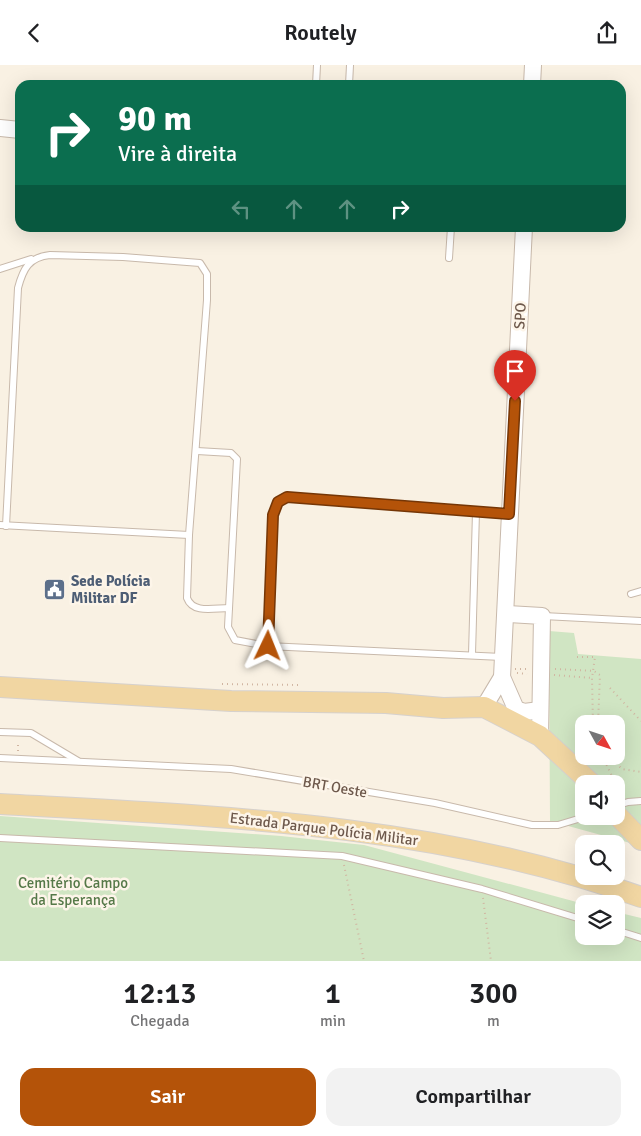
<!DOCTYPE html>
<html lang="pt">
<head>
<meta charset="utf-8">
<style>
	body { margin:0; font-family:Signika,sans-serif; background:#f2f2f2; color:#202124; height:100vh; display:flex; flex-direction:column; font-size:19px; white-space:nowrap }
	* { box-sizing:border-box; margin:0 }
	p { font-size:16px; color:#757577 }
	.icon { flex:none; width:28px; height:28px; fill:none; stroke:currentColor; stroke-width:2; stroke-linecap:round; stroke-linejoin:round }
	.map { position:relative; height:896px; overflow:hidden }
	.panel { display:flex; flex-direction:column; background:#fff; flex:1 }
	.panel>* { flex:none }
	.top-card { position:absolute; left:15px; top:15px; width:611px; height:152px; border-radius:15px; box-shadow:0 5px 20px #0002; background:#0b6e4f; color:#fff; overflow:hidden }
	.needle { width:32px; rotate:130deg }
	.controls { position:absolute; left:575px; top:650px; display:grid; gap:10px }
	.controls a { display:grid; place-items:center; width:50px; height:50px; border-radius:10px; background:#fff; box-shadow:0 5px 20px #0002; font-size:25px }
	.pin { position:absolute; display:grid; place-items:center; width:42px; height:42px; color:#fff; margin:-51px -21px; border-radius:50% 50% 50% 0; rotate:-45deg; box-shadow:0 0 5px #0007 }
	.pin .icon { rotate:45deg }
	.me { position:absolute; width:55px; margin:-28px; rotate:2deg; stroke-linejoin:round; filter:drop-shadow(0 0 4px #0008) }
	.turn { display:flex; align-items:center; gap:18px; height:105px; padding:0 20px; font-size:22px }
	.turn .icon { width:65px; height:65px; stroke-width:2.5 }
	.turn b { display:block; font-size:35px; line-height:42px }
	.lanes { display:flex; align-items:center; height:48px; padding:0 20px; background:#0003; justify-content:center; gap:25px; direction:ltr }
	.lanes .off { opacity:.35 }
	.eta { display:flex; justify-content:space-evenly; align-items:center; height:85px; text-align:center }
	.eta b { font-size:30px; font-weight:600; line-height:35px }
	.cta { display:flex; gap:10px; margin-top:auto; padding:10px 20px }
	.cta a { flex:1; height:58px; border-radius:15px; background:#b45309; color:#fff; font-size:20px; font-weight:600; line-height:58px; text-align:center }
	.cta a+a { background:#f2f2f2; color:#202124 }
	header { display:flex; justify-content:space-between; align-items:center; height:65px; padding:0 20px; background:#fff; font-size:22px; font-weight:600 }
	.map>svg:first-child { display:block }
	.green { fill:#d0e5c3; fill-rule:evenodd }
	.lines { fill:none; stroke-linecap:round; stroke-linejoin:round }
	.service-casing { stroke:#c8b9ab; stroke-width:8 }
	.tertiary-casing { stroke:#c8b9ab; stroke-width:18 }
	.primary-casing { stroke:#d6d1cd; stroke-width:22 }
	.path { stroke:#d0b5a1; stroke-width:2; stroke-dasharray:1 4; stroke-linecap:butt }
	.service { stroke:#fff; stroke-width:6 }
	.tertiary { stroke:#fff; stroke-width:16 }
	.primary { stroke:#f1d6a2; stroke-width:20 }
	.route-casing { stroke:#753606; stroke-width:12 }
	.route { stroke:#b45309; stroke-width:9 }
	.labels { text-anchor:middle; stroke-width:5; stroke-linejoin:round; paint-order:stroke }
	.street-label { font-size:15px; fill:#6e594c; stroke:#fdf5e9 }
	.service-label { font-size:15px; font-weight:bold; fill:#4e5e75; stroke:#fdf5e9; text-anchor:start }
	.park-label { font-size:15px; fill:#557948; stroke:#fdf5e9 }
</style>
</head>
<body>
<header><svg class="icon" aria-label="back" viewBox="0 0 24 24"><path d="M15 5l-7 7 7 7"/></svg>Routely<svg class="icon" aria-label="share" viewBox="0 0 24 24"><path d="M12 15V3M7 8l5-5 5 5M5 13v7h14v-7"/></svg></header>
<div class="map">
<svg width="641" height="896" viewBox="0 0 641 896">
	<rect width="100%" height="100%" fill="#f9f1e3"/>
	<g class="green">
		<path d="M549 566 574 568 578 589 641 594V781L550 756ZM584 659H616V691H584ZM584 719H616V751H584Z"/>
		<polygon points="0,751 281,771 364,780 584,839 584,871 616,871 616,847 641,853 641,896 0,896"/>
	</g>
	<g class="lines">
		<defs>
			<g id="service">
				<polyline points="316,20 317,0"/>
				<polyline points="349,20 350,0"/>
				<polyline points="449,193 451,162"/>
				<polyline points="0,204 31,194"/>
				<polyline points="197,386 231,388 237,394 228,562 235,575 267,581 502,592"/>
				<polyline points="0,460 189,470"/>
				<path d="M6 461 18 223C23 204 29 192 50 190L123 192 200 198 207 209V235L189 470 187 533C193 549 214 543 229 543"/>
				<polyline points="631,529 641,526"/>
				<polyline points="543,551 641,556"/>
				<polyline points="267,581 273,450 278,437 287,432 509,449"/>
				<polyline points="472,589 476,447"/>
				<polyline points="0,667 31,668 78,696"/>
				<polyline points="0,693 231,704 435,738 532,760 558,760 588,751"/>
				<polyline points="616,741 628,737 641,736"/>
				<polyline points="0,773 342,791 482,824 584,855"/>
				<polyline points="616,865 641,873"/>
			</g>
			<g id="tertiary">
				<polyline points="532,20 533,0"/>
				<polyline points="0,63 20,65"/>
				<polyline points="506,549 542,551 540,671"/>
				<polyline points="502,612 516,644 524,647 540,645"/>
				<polyline points="484,642 502,612 524,162"/>
			</g>
			<g id="primary">
				<polyline points="0,622 231,636 386,638 443,643 484,642 540,671 592,719"/>
				<path d="M0 739C216 751 436 758 641 832"/>
				<polyline points="616,749 641,775"/>
			</g>
		</defs>
		<use href="#service" class="service-casing"/>
		<use href="#tertiary" class="tertiary-casing"/>
		<use href="#primary" class="primary-casing"/>
		<g class="path">
			<polyline points="577,592 595,592 592,613 593,659"/>
			<polyline points="515,604 527,604"/>
			<polyline points="555,604 594,606 600,610 598,659"/>
			<polyline points="517,608 527,609"/>
			<polyline points="554,610 592,613"/>
			<polyline points="222,619 302,620"/>
			<polyline points="610,623 641,656"/>
			<polyline points="18,686 18,676"/>
			<polyline points="602,691 616,719"/>
			<polyline points="609,691 622,704 641,707"/>
			<polyline points="616,719 623,730"/>
			<polyline points="344,800 364,896"/>
			<polyline points="483,833 491,896"/>
		</g>
		<use href="#service" class="service"/>
		<use href="#tertiary" class="tertiary"/>
		<use href="#primary" class="primary"/>
	</g>
	<g class="lines">
		<defs>
			<polyline id="route" points="268,581 273,450 278,437 287,432 509,449 515,336"/>
		</defs>
		<use href="#route" class="route-casing"/>
		<use href="#route" class="route"/>
	</g>
	<defs>
		<symbol id="civic-square" viewBox="-11 -11 22 22"><rect x="-9" y="-9" width="18" height="18" rx="4" fill="#5c6f8a" stroke="#fdf5e9"/><path d="M-.6-6.5H3V-4.5H.6V-3L4-1V1h2V6H-6V1h2V-1L-.6-3ZM-1.2 2.5V6h2.4V2.5Z" fill="#fff"/></symbol>
	</defs>
	<g fill-rule="evenodd">
		<use href="#civic-square" x="42" y="512" width="25" height="25"/>
	</g>
	<g class="labels">
		<g class="street-label">
			<text transform="translate(520 251) rotate(-87)" y="5">SPO</text>
			<text transform="translate(335 722) rotate(10)" y="5">BRT Oeste</text>
			<text transform="translate(324 764) rotate(7)" y="5">Estrada Parque Polícia Militar</text>
		</g>
		<g class="service-label">
			<text x="71" y="521">Sede Polícia<tspan x="71" dy="17">Militar DF</tspan></text>
		</g>
		<g class="park-label">
			<text x="73" y="823">Cemitério Campo<tspan x="73" dy="17">da Esperança</tspan></text>
		</g>
	</g>
</svg>
<div class="controls">
<a><svg class="needle" viewBox="-14 -14 28 28"><path d="M0-13l5 13h-10z" fill="#e53935"/><path d="M0 13l5-13h-10z" fill="#757577"/></svg></a>
<a><svg class="icon" aria-label="sound" viewBox="0 0 24 24"><path d="M4 9h4l5-4v14l-5-4H4zM17 9q2 3 0 6"/></svg></a>
<a><svg class="icon" aria-label="search" viewBox="0 0 24 24"><circle cx="10" cy="10" r="6"/><path d="M15 15l6 6"/></svg></a>
<a><svg class="icon" aria-label="layers" viewBox="0 0 24 24"><path d="M12 4l9 5-9 5-9-5zM3 14l9 5 9-5"/></svg></a>
</div>
<div class="pin" style="left:515px;top:336px;background:#d93025"><svg class="icon" aria-label="arrive" viewBox="0 0 24 24"><path d="M6 21V4h12l-3 4 3 4H6"/></svg></div>
<svg class="me" style="left:268px;top:581px" viewBox="-20 -20 40 40"><path d="M0-17L14 15 0 8-14 15z" fill="#b45309" stroke="#fff" stroke-width="4"/></svg>
<div class="top-card">
<div class="turn"><svg class="icon" aria-label="right" viewBox="0 0 24 24"><path d="M7 20v-9h11M14 6l5 5-5 5"/></svg><div><b>90 m</b>Vire à direita</div></div>
<div class="lanes"><svg class="icon off" aria-label="left" viewBox="0 0 24 24"><path d="M17 20v-9H6M10 6l-5 5 5 5"/></svg><svg class="icon off" aria-label="ahead" viewBox="0 0 24 24"><path d="M12 20V5M6 11l6-6 6 6"/></svg><svg class="icon off" aria-label="ahead" viewBox="0 0 24 24"><path d="M12 20V5M6 11l6-6 6 6"/></svg><svg class="icon" aria-label="right" viewBox="0 0 24 24"><path d="M7 20v-9h11M14 6l5 5-5 5"/></svg></div>
</div>
</div>
<section class="panel">
<div class="eta">
<div><b>12:13</b><p>Chegada</p></div>
<div><b>1</b><p>min</p></div>
<div><b>300</b><p>m</p></div>
</div>
<div class="cta"><a>Sair</a><a>Compartilhar</a></div>
</section>
</body>
</html>
